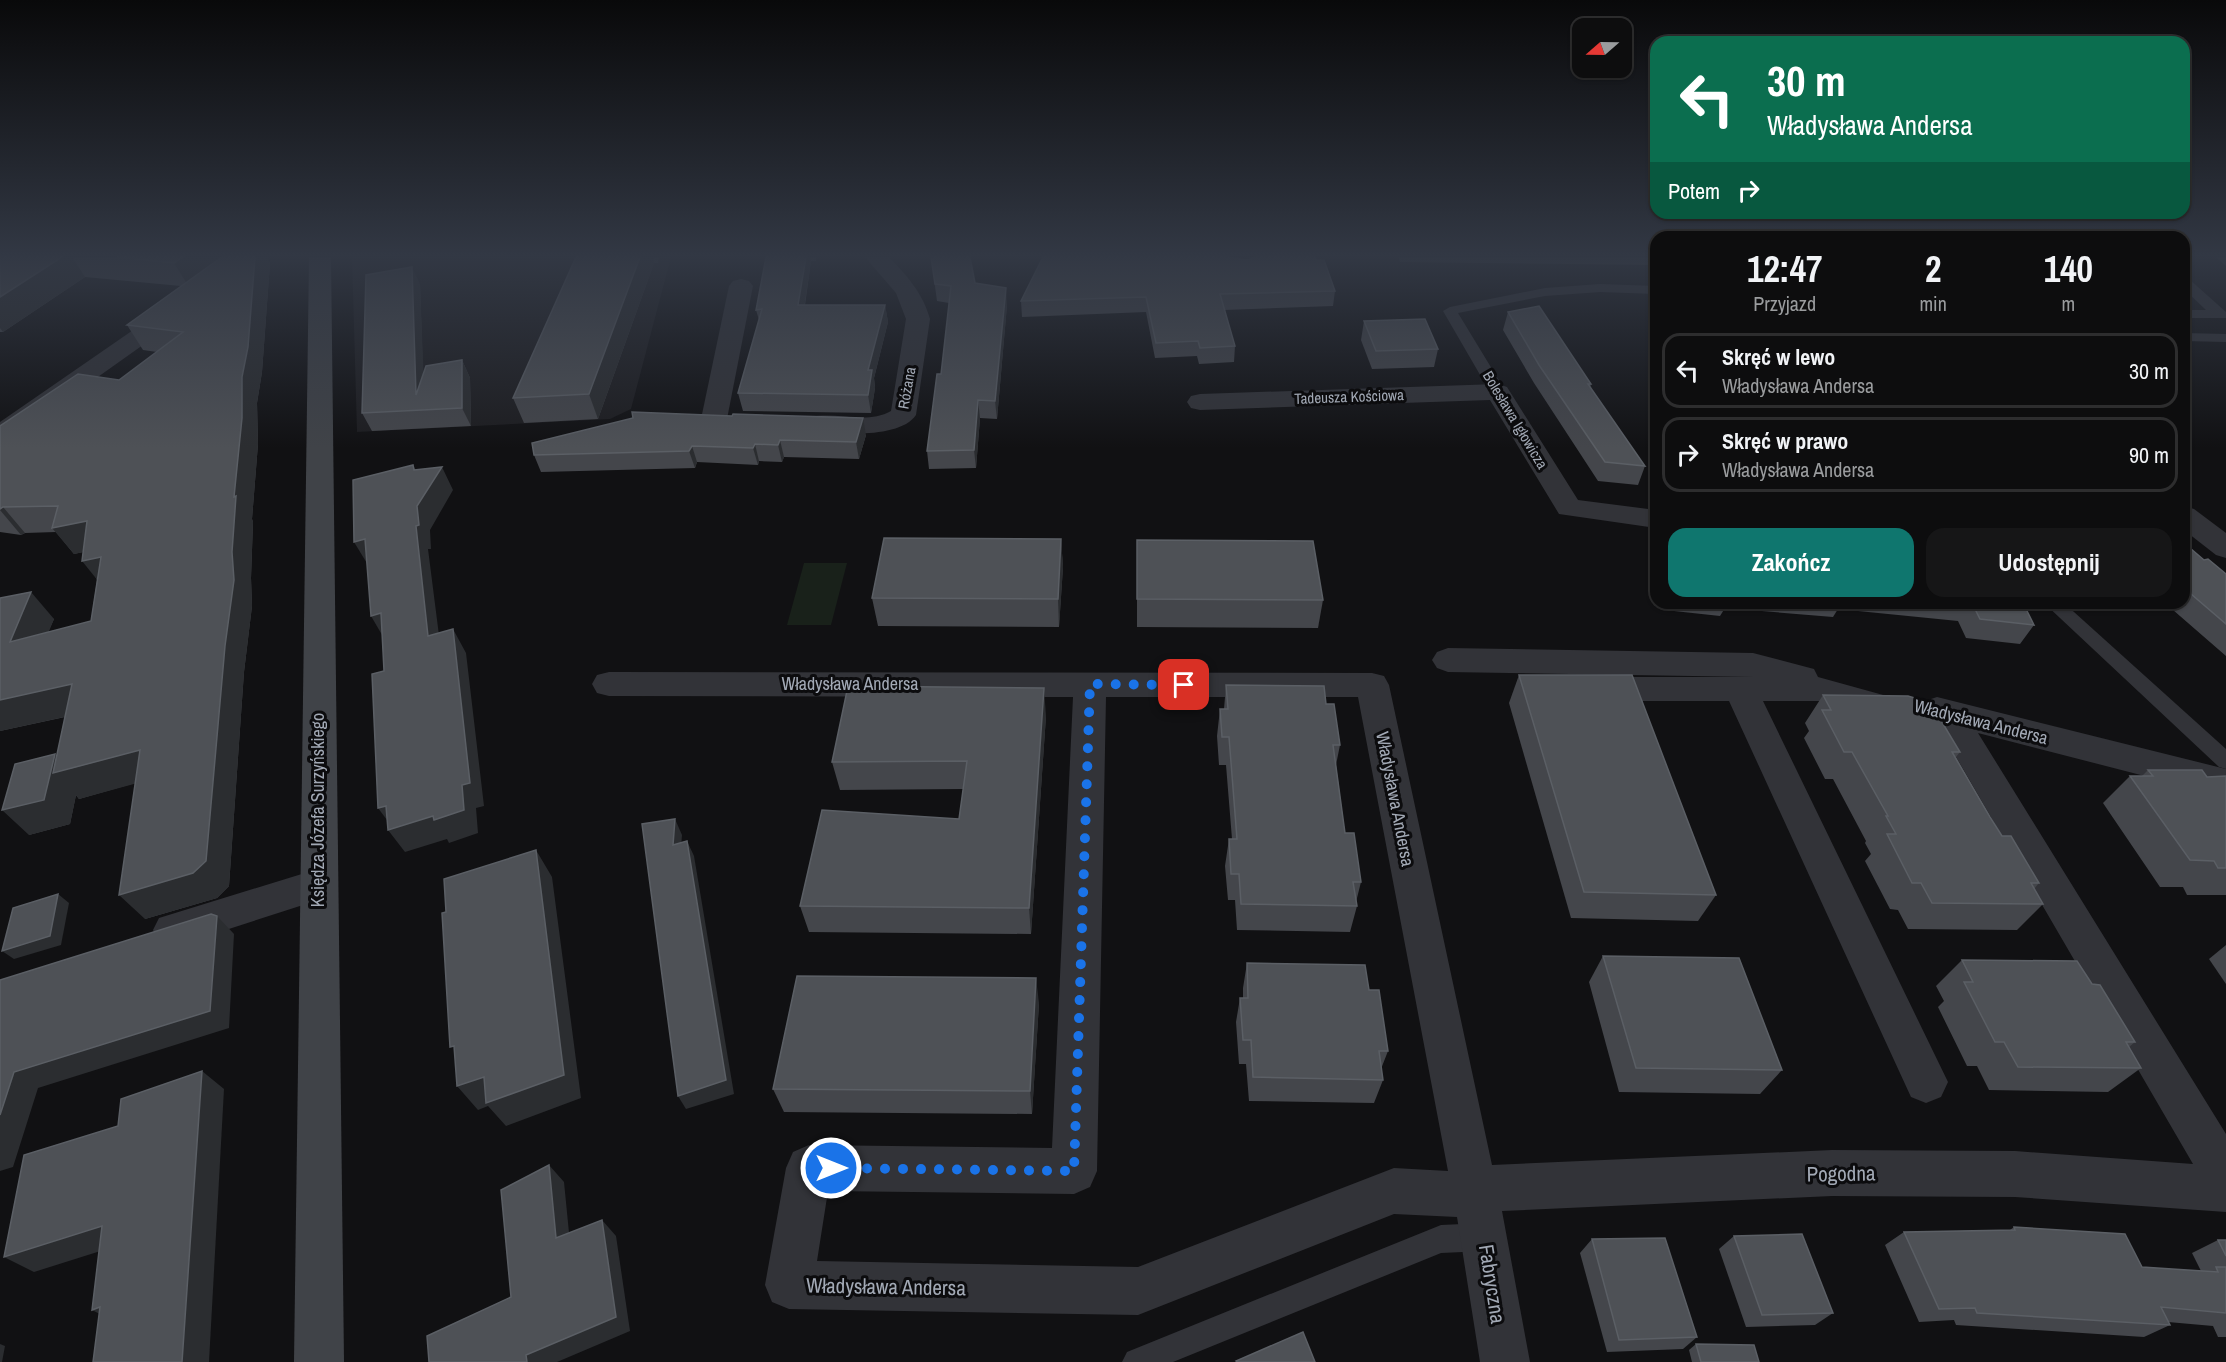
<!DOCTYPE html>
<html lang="pl">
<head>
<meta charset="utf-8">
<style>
	body { margin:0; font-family:"Archivo Narrow",sans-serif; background:#161617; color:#f1f3f6; height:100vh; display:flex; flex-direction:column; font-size:22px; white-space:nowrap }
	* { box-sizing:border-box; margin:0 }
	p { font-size:20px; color:#9a9c9e }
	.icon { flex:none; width:33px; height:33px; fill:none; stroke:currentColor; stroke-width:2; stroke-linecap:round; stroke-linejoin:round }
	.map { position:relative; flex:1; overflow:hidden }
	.drawer { position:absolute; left:1650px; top:231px; width:540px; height:378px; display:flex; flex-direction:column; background:#0d0d0e; border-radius:18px; box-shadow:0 2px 4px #0004,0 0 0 2px #2d2d2e }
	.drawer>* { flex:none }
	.banner { position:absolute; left:1650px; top:36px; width:540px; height:183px; border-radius:18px; box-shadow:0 2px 4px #0004,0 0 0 2px #2d2d2e; background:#0b6e4f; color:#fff; overflow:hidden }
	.needle { width:39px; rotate:250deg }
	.controls { position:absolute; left:1572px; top:18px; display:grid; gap:12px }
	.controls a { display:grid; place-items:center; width:60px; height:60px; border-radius:12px; background:#0d0d0e; box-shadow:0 2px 4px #0004,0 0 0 2px #2d2d2e; font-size:30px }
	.pin { position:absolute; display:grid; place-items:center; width:51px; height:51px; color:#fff; margin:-26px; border-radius:12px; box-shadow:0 3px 9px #0006 }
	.me { position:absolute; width:66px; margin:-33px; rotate:90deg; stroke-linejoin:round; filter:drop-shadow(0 0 4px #0008) }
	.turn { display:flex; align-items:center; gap:21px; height:126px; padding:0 18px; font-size:27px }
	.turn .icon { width:78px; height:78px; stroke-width:2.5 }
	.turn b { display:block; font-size:42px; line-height:51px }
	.then { display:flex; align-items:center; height:57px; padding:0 18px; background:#0003; gap:12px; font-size:22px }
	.eta { display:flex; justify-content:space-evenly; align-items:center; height:102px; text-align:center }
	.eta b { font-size:36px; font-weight:700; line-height:42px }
	.button { display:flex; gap:12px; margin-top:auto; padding:12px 18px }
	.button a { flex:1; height:69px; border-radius:18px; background:#0f766e; color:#fff; font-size:24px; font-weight:700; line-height:69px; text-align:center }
	.button a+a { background:#161617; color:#f1f3f6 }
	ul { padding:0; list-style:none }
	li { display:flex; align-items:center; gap:18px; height:75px; margin:0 12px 9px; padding:0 6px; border:3px solid #2d2d2e; border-radius:18px }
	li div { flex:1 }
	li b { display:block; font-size:22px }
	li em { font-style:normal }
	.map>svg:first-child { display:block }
	.built { fill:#1d1d20 }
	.green { fill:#19211a }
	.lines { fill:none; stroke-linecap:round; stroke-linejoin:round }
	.lane { fill:#323338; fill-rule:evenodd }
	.street { fill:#323338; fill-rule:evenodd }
	.secondary { fill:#404348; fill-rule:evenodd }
	.wall { fill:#44464b }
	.shaded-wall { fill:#2b2d30 }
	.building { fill:#4e5156; stroke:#5b5f65; stroke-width:1.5 }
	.route { stroke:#1a73e8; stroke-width:10; stroke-dasharray:0 18 }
	.labels { text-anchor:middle; stroke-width:6; stroke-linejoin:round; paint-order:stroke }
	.far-street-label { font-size:15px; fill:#a2a9b5; stroke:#0c0c0e }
	.street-label { font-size:18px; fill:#a2a9b5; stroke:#0c0c0e }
	.near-street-label { font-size:21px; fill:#a2a9b5; stroke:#0c0c0e }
</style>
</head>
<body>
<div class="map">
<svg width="2226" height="1362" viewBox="0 0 2226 1362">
	<rect width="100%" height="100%" fill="#111113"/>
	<polygon class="built" points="352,257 671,257 631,409 610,419 357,432"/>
	<polygon class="green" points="804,563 847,563 831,625 787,625"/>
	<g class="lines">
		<g class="lane">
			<polygon points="2184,278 2189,279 2226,312 2226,318 2184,318 2184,310 2206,310 2184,289"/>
			<polygon points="1600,284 1656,286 1656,294 1600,292 1545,296 1458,313 1506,392 1498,397 1490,392 1443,311 1450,307 1545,288"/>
			<polygon points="2184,333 2226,334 2226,342 2184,341"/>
			<polygon points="2044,603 2064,603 2226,749 2226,769 2219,767"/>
			<polygon points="1485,1223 1495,1227 1499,1237 1495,1247 1485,1251 1441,1253 1173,1362 1122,1362 1127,1352 1441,1225"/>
		</g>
		<g class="street">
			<path d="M865 257H889C907 276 923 293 930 319L916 415C900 439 836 435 811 429L807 423 811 417C836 411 866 425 891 411L906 319 896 293Z"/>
			<polygon points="741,279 749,281 753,286 727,419 723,425 714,427 705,425 701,419 729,286 733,281"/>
			<polygon points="173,306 181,308 185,313 181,318 9,440 0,442 0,422 165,308"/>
			<polygon points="1498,384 1507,387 1578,500 1656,510 1656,528 1559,514 1490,400 1200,410 1191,408 1187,402 1191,396 1200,394"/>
			<polygon points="2184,506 2194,509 2226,533 2226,558 2216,555 2184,530"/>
			<path d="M1448 648 1753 653 1814 669 1818 677 1923 706 1925 701 1937 697 2226 769V797L1978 733 2226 1134V1212L2015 1197 1832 1196 1502 1211 1530 1362H1480L1457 1217 1394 1214 1138 1315 789 1309 772 1302 765 1285 786 1168 793 1152 809 1145 1052 1148 1073 697 609 696 597 693 592 684 597 675 609 672 1372 673 1384 676 1389 685 1492 1165 1832 1150 2015 1151 2193 1164 1945 738 1819 701H1763L1948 1082 1941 1097 1926 1103 1911 1097 1729 701H1591L1579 698 1574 689 1579 680 1591 677H1753L1448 672 1437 668 1432 660 1437 652ZM1106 697H1358L1448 1171 1394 1168 1138 1267 817 1261 828 1191 1074 1194 1090 1187 1097 1171Z"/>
			<polygon points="318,869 331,874 337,885 331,896 173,947 159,942 153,930 159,918"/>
		</g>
		<polygon class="secondary" points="309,257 331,257 344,1362 294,1362"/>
	</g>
	<g class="wall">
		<polygon points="0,257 267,257 270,263 262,372 257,403 258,444 252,519 253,522 251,578 252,606 244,672 229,886 217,898 145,919 135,783 79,799 76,795 70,824 29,835 57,756 65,717 0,731 0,598 54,619 48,632 91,621 97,580 83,552 74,554 56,532 25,533 21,535 0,532 0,426 119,380 157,352 143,350 127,325 181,286 85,277 3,332 0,332"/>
		<polygon points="576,257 659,257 658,263 654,263 598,419 524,423 513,398"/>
		<polygon points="766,257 816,257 816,261 811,261 805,305 885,305 888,322 874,378 875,388 871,413 743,411 738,393 759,320 756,310"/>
		<polygon points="931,257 975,283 1007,305 997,419 980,418 976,468 929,469 927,451 941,374 949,303 937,301"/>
		<polygon points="1247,257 1315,257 1335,291 1333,306 1224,310 1235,346 1234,362 1199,364 1197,356 1155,358 1146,312 1022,317 1021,301 1254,259"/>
		<polygon points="1398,257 1656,257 1656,265 1400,262"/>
		<polygon points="2216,257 2226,257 2226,266"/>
		<polygon points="420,284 423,375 462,360 470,378 471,426 372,431 362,413"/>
		<polygon points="1508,312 1591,384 1590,388 1645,466 1638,485 1598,481 1534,383 1503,330"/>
		<polygon points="1364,321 1438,349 1434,367 1372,369 1361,340"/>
		<polygon points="633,418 866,435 859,459 784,457 782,462 759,461 758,465 697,462 695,468 541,472 534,455"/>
		<polygon points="1061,539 1063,567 1059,627 878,626 872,598"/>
		<polygon points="1137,540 1323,600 1318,628 1137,627"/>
		<polygon points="2184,549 2226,574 2226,656 2165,603 2184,603"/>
		<polygon points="1672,603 2023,603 2034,625 2020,644 1966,638 1958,621 1838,609 1833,617 1725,608 1720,616 1674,611"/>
		<polygon points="1519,675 1716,895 1698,921 1571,918 1509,703"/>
		<polygon points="1226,685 1326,704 1340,745 1336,765 1345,833 1361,882 1356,902 1357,906 1350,932 1237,930 1235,900 1228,900 1225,866 1229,839 1232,839 1226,765 1219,765 1217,736 1220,709 1224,709"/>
		<polygon points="1823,695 1928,712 1960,752 1956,757 1990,817 2002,836 2039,883 2034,889 2043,904 2017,930 1908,929 1898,910 1890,909 1865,861 1871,854 1865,843 1866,841 1833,779 1825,779 1804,738 1809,731 1805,723"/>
		<polygon points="1046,716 1031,934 809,932 800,906 959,819 963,789 840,790 832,762"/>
		<polygon points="2148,770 2207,777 2226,776 2226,895 2187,895 2183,887 2160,887 2103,803 2130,776 2142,776"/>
		<polygon points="2226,945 2226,984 2209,959"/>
		<polygon points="1603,956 1782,1070 1760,1094 1619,1092 1589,982"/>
		<polygon points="1962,960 2092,984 2135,1042 2129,1047 2141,1068 2108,1092 1989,1090 1977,1066 1967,1066 1938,1007 1944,1001 1936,986"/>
		<polygon points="1247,963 1369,990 1388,1051 1381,1069 1383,1080 1374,1103 1249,1101 1246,1064 1239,1064 1236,1022 1240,998 1243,998 1243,988"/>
		<polygon points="1039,1003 1032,1114 784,1112 773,1089"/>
		<polygon points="2014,1227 2142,1267 2201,1271 2192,1253 2218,1240 2226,1240 2226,1337 2218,1337 2213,1326 2168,1322 2170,1325 2144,1337 1956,1325 1954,1320 1919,1322 1885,1245 1904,1232 2010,1230"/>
		<polygon points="1734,1236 1833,1313 1815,1325 1746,1327 1719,1249"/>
		<polygon points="1592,1239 1697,1337 1683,1349 1607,1352 1580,1253"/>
		<polygon points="1696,1344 1759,1362 1692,1362 1689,1350"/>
	</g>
	<g class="shaded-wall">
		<polygon points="62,257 72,257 85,277 3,332 0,328 0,297"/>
		<polygon points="183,257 236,257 189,287 174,263"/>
		<polygon points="255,257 267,257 270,263 262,372 257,403 258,444 252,519 253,522 251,578 252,606 244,672 229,886 217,898 145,919 119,895 234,497 242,377"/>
		<polygon points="640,257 653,257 654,263 598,419 589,394"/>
		<polygon points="806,257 810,257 811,261 802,322 798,305"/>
		<polygon points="412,267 420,284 425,410 416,395"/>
		<polygon points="1006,288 1007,305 997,419 995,401"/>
		<polygon points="885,305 888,322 874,378 875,388 871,413 868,395 868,370"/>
		<polygon points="462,360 470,378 471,426 462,408"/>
		<polygon points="978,400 980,418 976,468 974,450"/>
		<polygon points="863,418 866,435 859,459 856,442"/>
		<polygon points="780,440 784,457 782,462 778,445"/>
		<polygon points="755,444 759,461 758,465 753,448"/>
		<polygon points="692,446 697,462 695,468 689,451"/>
		<polygon points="413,465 425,488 442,467 453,490 430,530 431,549 428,549 442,659 428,636 416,526"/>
		<polygon points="3,507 25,533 21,535 0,510 0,509"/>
		<polygon points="87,521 107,547 74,554 52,528"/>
		<polygon points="365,539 368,565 354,542"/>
		<polygon points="1061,539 1063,567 1059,627 1058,599"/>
		<polygon points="101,557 103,587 82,561"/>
		<polygon points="31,592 54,619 34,668 10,642"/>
		<polygon points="381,613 385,640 371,616"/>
		<polygon points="453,629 466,653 484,806 476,808 478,833 449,843 447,839 405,852 388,830 393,828 378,808 462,785"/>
		<polygon points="72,684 96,710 0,731 0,700"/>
		<polygon points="1044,688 1046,716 1031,934 1029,908"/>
		<polygon points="140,750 163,776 79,799 76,795 70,824 29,835 2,810 55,754 70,769"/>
		<polygon points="675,819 682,835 680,860 673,845"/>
		<polygon points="687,841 694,856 734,1094 686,1109 678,1096"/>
		<polygon points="536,850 552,877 581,1098 506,1126 488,1106 478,1110 457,1086"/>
		<polygon points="58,894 69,903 61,945 14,959 2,951"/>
		<polygon points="217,916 234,934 229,1028 38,1088 13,1167 0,1171 0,1115 14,1072"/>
		<polygon points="1036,978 1039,1003 1032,1114 1030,1091"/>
		<polygon points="202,1071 224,1089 209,1362 182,1362"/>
		<polygon points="549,1165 564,1182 571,1253 556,1238"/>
		<polygon points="602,1220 616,1236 630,1331 557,1362 527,1362 526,1355"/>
		<polygon points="102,1226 129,1242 34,1272 4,1257"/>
		<polygon points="100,1307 121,1325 92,1310"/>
		<polygon points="0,1344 5,1346 2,1362 0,1362"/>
	</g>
	<g class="building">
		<polygon points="0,257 62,257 0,297"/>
		<polygon points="117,257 183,257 174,263"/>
		<polygon points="222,257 255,257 248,347 242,377 242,418 234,497 236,496 232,552 234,580 225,646 206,861 193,873 119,895 140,750 53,773 72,684 0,700 0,598 31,592 10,642 91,621 101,557 82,561 87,521 52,528 58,506 3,507 0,509 0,426 78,374 119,380 183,332 127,325"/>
		<polygon points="576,257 640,257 589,394 513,398"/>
		<polygon points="766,257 806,257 798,305 885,305 868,370 872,370 868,395 738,393 762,309 756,310"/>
		<polygon points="931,257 970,257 975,283 1006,288 995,401 978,400 974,450 927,451 937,374 941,374 951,286 935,284"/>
		<polygon points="1043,257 1227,257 1247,260 1256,257 1315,257 1316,260 1324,260 1335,291 1220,294 1235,346 1200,348 1198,341 1156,343 1146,297 1021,301"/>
		<polygon points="412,267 416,395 426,366 462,360 462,408 362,413 366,275"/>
		<polygon points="1539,306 1591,384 1588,384 1645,466 1605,462 1539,365 1508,312"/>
		<polygon points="1425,319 1438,349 1376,351 1364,321"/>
		<polygon points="632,412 732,416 733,414 863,418 856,442 780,440 778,445 755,444 753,448 692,446 689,451 534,455 532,443 633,418"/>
		<polygon points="413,465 414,470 442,467 417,506 419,525 416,526 428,636 453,629 470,783 462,785 464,810 434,820 433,816 388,830 386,806 378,808 372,674 384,671 381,613 371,616 365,539 354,542 353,480"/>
		<polygon points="884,538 1061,539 1058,599 872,598"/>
		<polygon points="1137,540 1313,541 1323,600 1137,599"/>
		<polygon points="2190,548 2204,560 2208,559 2226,574 2226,624 2184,588 2184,549"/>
		<polygon points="1972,603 2023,603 2034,625 1980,619"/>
		<polygon points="1519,675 1632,675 1716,895 1584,892"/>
		<polygon points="1226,685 1324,686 1326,704 1334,704 1340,745 1333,745 1345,833 1354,833 1361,882 1353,882 1357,906 1241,904 1239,874 1231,874 1229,839 1237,839 1229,737 1222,737 1220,709 1228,709"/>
		<polygon points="848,686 1044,688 1029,908 800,906 822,810 959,819 967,761 832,762"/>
		<polygon points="1823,695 1908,696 1921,700 1928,712 1936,712 1960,752 1952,752 1990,817 2002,836 2011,836 2039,883 2031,883 2043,904 1932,903 1921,883 1912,883 1887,834 1896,834 1886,816 1888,816 1852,752 1844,752 1822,710 1831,710"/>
		<polygon points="55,754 44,800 2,810 15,764"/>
		<polygon points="2148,770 2202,770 2207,777 2226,776 2226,868 2218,868 2214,861 2190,860 2130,776 2153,776"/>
		<polygon points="675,819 673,845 687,841 726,1080 678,1096 642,824"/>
		<polygon points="536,850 564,1075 486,1103 484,1077 457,1086 454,1046 450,1047 442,913 446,912 444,879"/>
		<polygon points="58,894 50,936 2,951 13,908"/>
		<polygon points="211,914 217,916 210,1011 14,1072 0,1115 0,980"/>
		<polygon points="1603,956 1739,958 1782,1070 1636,1068"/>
		<polygon points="1962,960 2077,961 2092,984 2100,985 2135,1042 2126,1042 2141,1068 2018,1067 2004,1042 1995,1042 1964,982 1973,982"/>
		<polygon points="1247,963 1365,965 1369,990 1379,990 1388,1051 1379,1051 1383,1080 1253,1077 1251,1040 1243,1040 1240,998 1248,998"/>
		<polygon points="797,976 1036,978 1030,1091 773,1089"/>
		<polygon points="202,1071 182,1362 93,1362 100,1307 92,1310 102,1226 4,1257 24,1155 118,1126 121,1099"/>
		<polygon points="549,1165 556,1238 602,1220 616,1317 526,1355 527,1362 429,1362 427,1336 511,1297 501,1190"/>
		<polygon points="2014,1227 2125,1234 2142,1267 2218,1272 2216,1267 2226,1267 2226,1313 2161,1307 2170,1325 1977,1313 1975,1308 1939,1309 1904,1232 2015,1230"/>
		<polygon points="1802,1234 1833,1313 1762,1315 1734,1236"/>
		<polygon points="1665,1238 1697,1337 1619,1340 1592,1239"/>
		<polygon points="2218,1240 2226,1240 2226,1256"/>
		<polygon points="1303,1332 1315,1362 1237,1362 1236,1361"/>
		<polygon points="1696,1344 1754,1345 1759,1362 1701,1362"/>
	</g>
	<linearGradient id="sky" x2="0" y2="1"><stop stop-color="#09090a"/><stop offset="0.57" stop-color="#323844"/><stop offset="1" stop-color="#323844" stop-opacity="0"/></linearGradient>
	<rect width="2226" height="448" fill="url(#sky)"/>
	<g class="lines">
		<polyline class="route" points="831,1168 1074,1171 1090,684 1184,685"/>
	</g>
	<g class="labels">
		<g class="far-street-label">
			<text transform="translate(907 388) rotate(-80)" y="5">Różana</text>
			<text transform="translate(1349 397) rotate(-2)" y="5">Tadeusza Kościowa</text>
			<text transform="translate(1515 420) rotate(59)" y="5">Bolesława Igłowicza</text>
		</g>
		<g class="street-label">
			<text x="850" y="690">Władysława Andersa</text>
			<text transform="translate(1981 722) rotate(14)" y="6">Władysława Andersa</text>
			<text transform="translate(1395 799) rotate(79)" y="6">Władysława Andersa</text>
			<text transform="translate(318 810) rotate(-90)" y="6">Księdza Józefa Surzyńskiego</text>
		</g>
		<g class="near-street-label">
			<text transform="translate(1841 1174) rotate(-1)" y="7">Pogodna</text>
			<text transform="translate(1492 1284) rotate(81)" y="7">Fabryczna</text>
			<text transform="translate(886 1287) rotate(1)" y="7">Władysława Andersa</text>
		</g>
	</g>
</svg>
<div class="controls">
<a><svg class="needle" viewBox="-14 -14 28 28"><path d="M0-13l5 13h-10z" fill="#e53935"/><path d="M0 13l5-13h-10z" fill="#9a9c9e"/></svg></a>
</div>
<div class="pin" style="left:1184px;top:685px;background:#d93025"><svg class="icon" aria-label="arrive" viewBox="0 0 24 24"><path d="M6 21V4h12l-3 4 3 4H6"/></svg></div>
<svg class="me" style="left:831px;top:1168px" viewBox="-20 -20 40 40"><circle r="17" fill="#1a73e8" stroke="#fff" stroke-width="3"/><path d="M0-11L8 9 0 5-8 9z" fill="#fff"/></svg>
<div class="banner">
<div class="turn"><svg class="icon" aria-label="left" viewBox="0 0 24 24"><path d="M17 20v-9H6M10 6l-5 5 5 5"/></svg><div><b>30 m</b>Władysława Andersa</div></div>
<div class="then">Potem<svg class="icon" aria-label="right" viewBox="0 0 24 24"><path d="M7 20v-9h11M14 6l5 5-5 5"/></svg></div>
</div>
<section class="drawer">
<div class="eta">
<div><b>12:47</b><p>Przyjazd</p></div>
<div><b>2</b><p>min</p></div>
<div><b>140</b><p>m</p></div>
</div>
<ul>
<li><svg class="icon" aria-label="left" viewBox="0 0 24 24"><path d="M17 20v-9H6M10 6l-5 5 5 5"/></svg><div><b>Skręć w lewo</b><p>Władysława Andersa</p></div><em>30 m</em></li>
<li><svg class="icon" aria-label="right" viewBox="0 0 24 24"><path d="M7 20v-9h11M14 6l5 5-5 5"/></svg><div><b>Skręć w prawo</b><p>Władysława Andersa</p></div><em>90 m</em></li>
</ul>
<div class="button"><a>Zakończ</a><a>Udostępnij</a></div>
</section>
</div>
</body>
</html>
